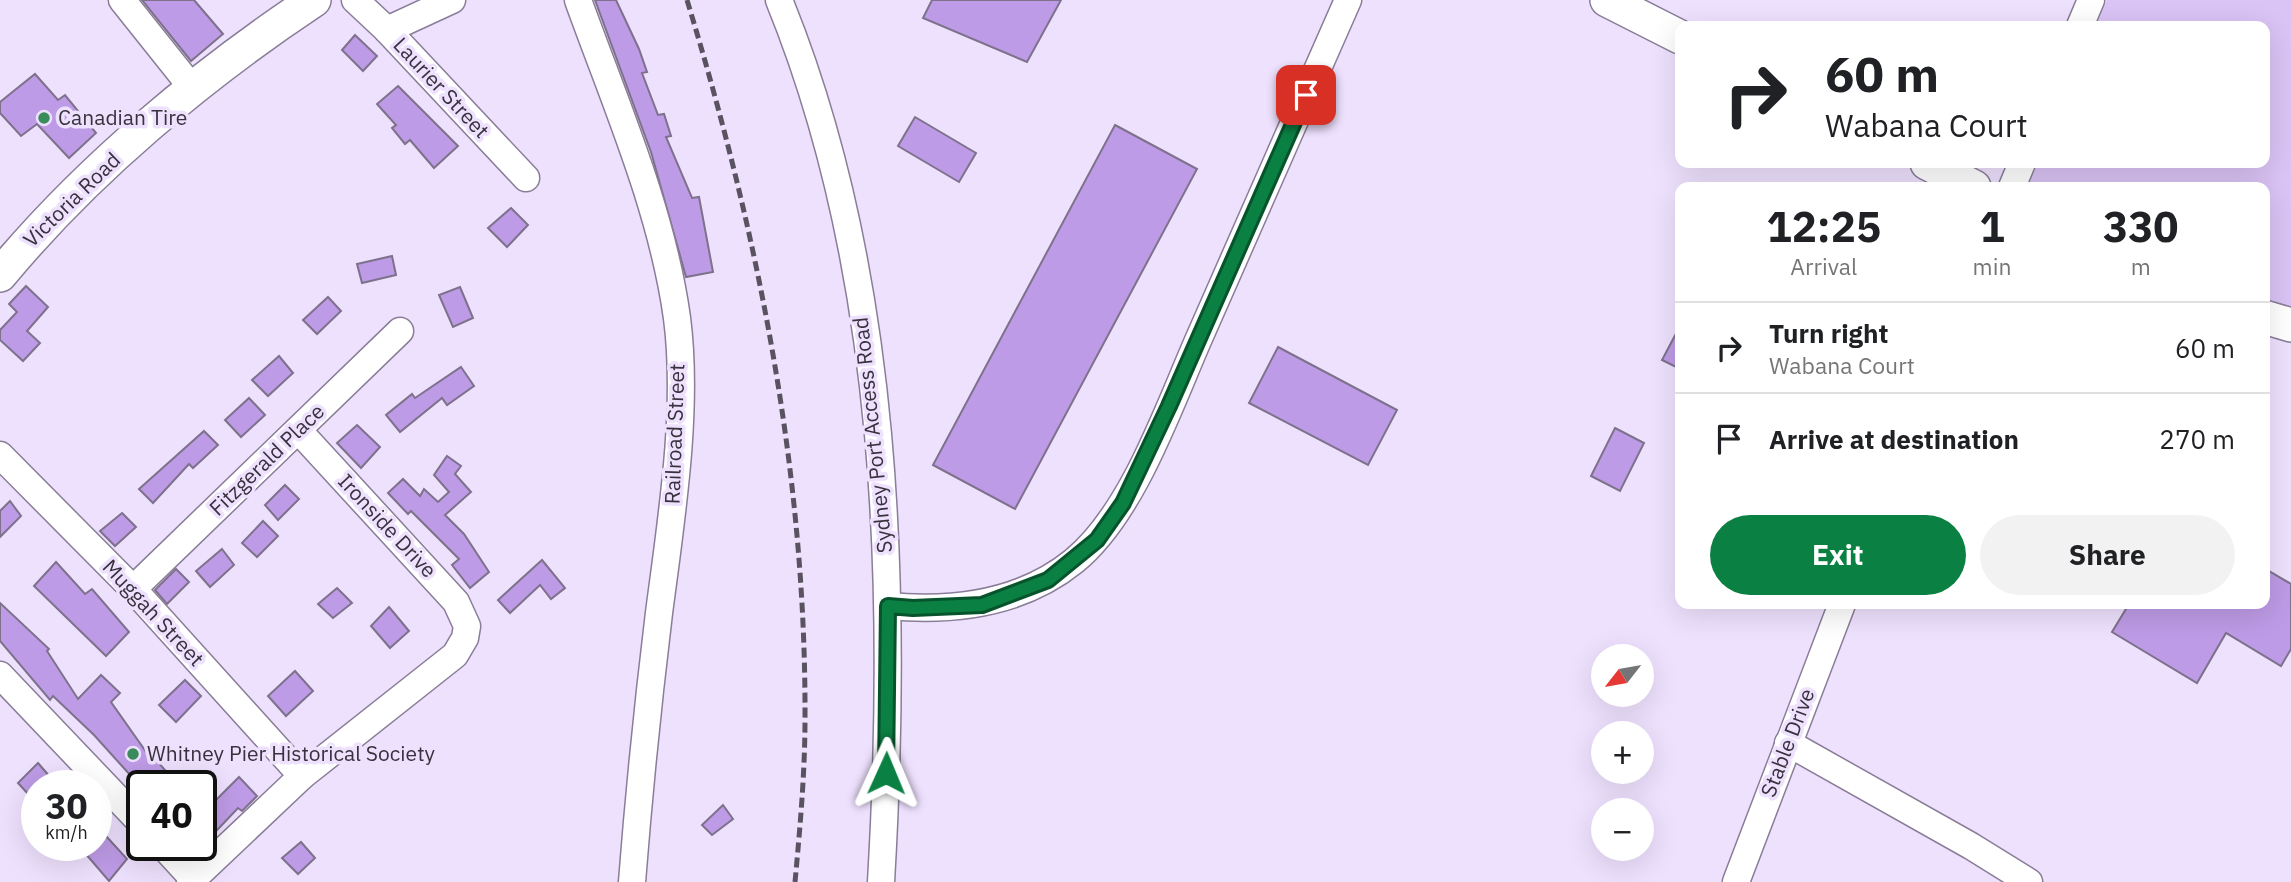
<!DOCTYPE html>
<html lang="en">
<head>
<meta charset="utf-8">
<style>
	body { margin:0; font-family:"IBM Plex Sans",sans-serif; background:#f2f2f2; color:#202124; height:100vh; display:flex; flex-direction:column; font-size:26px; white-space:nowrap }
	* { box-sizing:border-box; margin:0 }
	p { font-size:23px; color:#757577 }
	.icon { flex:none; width:38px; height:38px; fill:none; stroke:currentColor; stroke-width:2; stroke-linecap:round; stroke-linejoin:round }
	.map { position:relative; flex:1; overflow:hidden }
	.panel { position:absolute; left:1675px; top:182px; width:595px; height:427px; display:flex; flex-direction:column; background:#fff; border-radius:14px; box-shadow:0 7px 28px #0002 }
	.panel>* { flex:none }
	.top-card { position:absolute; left:1675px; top:21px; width:595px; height:147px; border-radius:14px; box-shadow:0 7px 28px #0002; background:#fff; color:#202124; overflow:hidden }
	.needle { width:46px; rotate:239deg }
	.buttons { position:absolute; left:1591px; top:644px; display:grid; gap:14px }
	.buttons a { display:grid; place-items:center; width:63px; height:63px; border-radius:50%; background:#fff; box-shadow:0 7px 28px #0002; font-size:35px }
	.speed { position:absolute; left:21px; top:770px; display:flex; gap:14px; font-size:35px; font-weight:700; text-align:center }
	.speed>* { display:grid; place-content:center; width:91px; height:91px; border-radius:50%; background:#fff; box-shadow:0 7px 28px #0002; line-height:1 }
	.speed small { font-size:18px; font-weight:400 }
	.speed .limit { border:4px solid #111; border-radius:10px; background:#fff; color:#111 }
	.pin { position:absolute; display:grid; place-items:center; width:60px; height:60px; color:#fff; margin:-30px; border-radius:14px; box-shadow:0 4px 10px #0006 }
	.me { position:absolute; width:77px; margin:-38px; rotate:1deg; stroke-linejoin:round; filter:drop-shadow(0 0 5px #0008) }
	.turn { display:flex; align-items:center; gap:24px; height:147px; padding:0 35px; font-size:32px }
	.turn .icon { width:91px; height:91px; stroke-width:2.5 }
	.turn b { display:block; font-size:49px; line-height:60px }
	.eta { display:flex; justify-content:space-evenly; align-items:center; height:119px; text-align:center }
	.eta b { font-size:42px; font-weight:700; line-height:49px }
	.cta { display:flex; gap:14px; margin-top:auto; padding:14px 35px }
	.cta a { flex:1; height:80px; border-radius:42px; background:#0b8043; color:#fff; font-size:28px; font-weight:700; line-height:80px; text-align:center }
	.cta a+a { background:#f2f2f2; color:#202124 }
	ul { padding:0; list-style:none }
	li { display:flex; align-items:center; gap:21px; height:91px; padding:0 35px; border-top:2px solid #e0e0e0 }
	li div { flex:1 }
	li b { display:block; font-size:26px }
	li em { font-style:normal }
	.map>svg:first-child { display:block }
	.green { fill:#dac3f5 }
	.building { fill:#be9be6; stroke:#7d718b; stroke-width:2 }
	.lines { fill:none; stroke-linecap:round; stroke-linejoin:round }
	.minor-casing { stroke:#897d97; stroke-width:29 }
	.major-casing { stroke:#897d97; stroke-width:36 }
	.minor { stroke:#fff; stroke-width:26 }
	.major { stroke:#fff; stroke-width:33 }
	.rail { stroke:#595361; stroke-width:5; stroke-dasharray:10 5; stroke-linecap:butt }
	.route-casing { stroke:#07532c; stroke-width:18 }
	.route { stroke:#0b8043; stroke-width:12 }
	.poi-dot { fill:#3b8c5d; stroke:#eee1fe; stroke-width:2.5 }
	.labels { text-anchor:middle; stroke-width:7; stroke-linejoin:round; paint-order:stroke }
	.street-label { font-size:21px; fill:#37323d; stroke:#eee1fe }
	.poi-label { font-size:21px; fill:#37323d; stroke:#eee1fe; text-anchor:start }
</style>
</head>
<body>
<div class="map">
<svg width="2291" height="882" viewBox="0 0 2291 882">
	<rect width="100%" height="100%" fill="#eee1fe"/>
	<polygon class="green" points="2107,0 2291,0 2291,307 2283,308 2265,300 2264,187 2028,187 2038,163 2264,163 2264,26 2096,26"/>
	<g class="building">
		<polygon points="142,0 194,0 223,34 191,61"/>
		<polygon points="595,0 616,0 639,49 647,72 642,73 658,115 664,114 671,136 666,137 692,198 699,197 713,272 686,277 651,152"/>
		<polygon points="932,0 1061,0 1027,62 923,18"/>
		<polygon points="355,35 377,56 363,71 342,50"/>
		<polygon points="35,74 58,100 65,95 96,133 69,158 37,124 21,136 0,113 0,102"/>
		<polygon points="398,86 458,146 434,168 410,140 405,144 392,128 396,125 377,104"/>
		<polygon points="915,117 976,153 959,182 898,146"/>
		<polygon points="1115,125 1197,169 1015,509 933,465"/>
		<polygon points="511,208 528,225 507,247 488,228"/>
		<polygon points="392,256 396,275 362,283 357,264"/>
		<polygon points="26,286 48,307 27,331 40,343 23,361 0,340 0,330 17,312 9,304"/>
		<polygon points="460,287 473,318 453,327 439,295"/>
		<polygon points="328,297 341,311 317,334 303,320"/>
		<polygon points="1680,326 1680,369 1662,360"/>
		<polygon points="1278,347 1397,410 1368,465 1249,403"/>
		<polygon points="279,356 293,373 268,396 252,380"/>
		<polygon points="461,367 474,386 447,405 442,398 400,432 386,415 412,394 415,398"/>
		<polygon points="249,398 265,415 241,437 225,420"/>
		<polygon points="357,425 380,447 361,468 337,443"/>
		<polygon points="1615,428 1644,443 1620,491 1591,476"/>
		<polygon points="204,431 218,445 193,468 189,464 153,503 139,489"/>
		<polygon points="447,456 461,466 455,474 471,492 445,515 464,534 489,572 470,588 452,565 459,559 411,511 408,514 388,493 403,479 420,496 424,489 438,502 449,492 434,475"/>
		<polygon points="285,485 299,499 278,520 265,505"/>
		<polygon points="10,501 21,516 0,537 0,511"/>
		<polygon points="122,513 136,527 115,546 100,531"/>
		<polygon points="263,521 278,536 257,557 242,543"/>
		<polygon points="222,549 234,565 210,587 196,571"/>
		<polygon points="542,560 565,588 551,599 540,585 510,613 498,600"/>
		<polygon points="56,562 85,594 92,589 129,632 106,656 34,586"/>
		<polygon points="2264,568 2291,584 2291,649 2281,666 2226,633 2197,683 2112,632 2129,604 2264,604"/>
		<polygon points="176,569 189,582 167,604 155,590"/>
		<polygon points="337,588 352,603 333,618 318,604"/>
		<polygon points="0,603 49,649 47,651 78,699 101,675 120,693 111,702 149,756 151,754 165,770 163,773 178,786 140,786 94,735 53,696 50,700 0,641"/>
		<polygon points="389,607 409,631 390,648 371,626"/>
		<polygon points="295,671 313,691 286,716 268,696"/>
		<polygon points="185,680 201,696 176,722 159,705"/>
		<polygon points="38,763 51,778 42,786 37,786 37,790 30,796 18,783"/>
		<polygon points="239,777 257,796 242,811 238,808 201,847 201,815"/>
		<polygon points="723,805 733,819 712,835 702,825"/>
		<polygon points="96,825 127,859 109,881 78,845 96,845"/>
		<polygon points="301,842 315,858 298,874 282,858"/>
	</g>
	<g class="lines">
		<defs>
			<g id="minor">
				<polyline points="122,0 193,89"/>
				<polyline points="355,0 387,30 526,178"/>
				<path d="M578 0C615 103 662 209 677 318 689 410 671 521 659 613 648 703 639 792 632 882"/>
				<path d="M779 0C890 272 898 592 881 882"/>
				<polyline points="2080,26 2091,0"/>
				<polyline points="387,30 452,0"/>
				<polyline points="2012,187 2022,163"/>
				<polyline points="0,455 133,589 302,776"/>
				<polyline points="133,589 400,331"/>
				<path d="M888 606C954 612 1021 604 1074 561 1133 513 1169 406 1200 336 1250 224 1298 112 1348 0"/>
				<polyline points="0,675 142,824"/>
				<polyline points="1788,743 1971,846 2029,882"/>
				<polyline points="162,845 196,882"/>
				<polyline points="190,882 302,776 455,655 465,638 467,626 456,602 298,430"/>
				<polyline points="1736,882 1842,604"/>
			</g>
			<g id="major">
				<polyline points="1607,0 1680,37"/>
				<polyline points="1927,163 1974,187"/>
				<path d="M0 275C87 170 201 75 314 0"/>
				<polyline points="2264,317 2291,325"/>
			</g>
		</defs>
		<use href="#minor" class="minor-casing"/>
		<use href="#major" class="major-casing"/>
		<use href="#minor" class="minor"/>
		<use href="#major" class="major"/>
		<path class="rail" d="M687 0C758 233 806 473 805 718 805 773 800 828 795 882"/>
	</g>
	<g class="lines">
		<defs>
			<polyline id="route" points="886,773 888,606 913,608 982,605 1048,580 1097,540 1123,503 1169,406 1306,95"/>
		</defs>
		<use href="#route" class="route-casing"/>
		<use href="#route" class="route"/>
	</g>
	<g class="poi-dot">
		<circle cx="44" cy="118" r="7"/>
		<circle cx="133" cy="754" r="7"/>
	</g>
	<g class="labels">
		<g class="street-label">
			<text transform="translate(441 88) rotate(47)" y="7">Laurier Street</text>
			<text transform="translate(72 200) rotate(-44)" y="7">Victoria Road</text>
			<text transform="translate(675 434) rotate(-88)" y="7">Railroad Street</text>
			<text transform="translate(873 435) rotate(-96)" y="7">Sydney Port Access Road</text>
			<text transform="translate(267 460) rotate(-44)" y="7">Fitzgerald Place</text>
			<text transform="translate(387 526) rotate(47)" y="7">Ironside Drive</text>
			<text transform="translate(153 613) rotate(47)" y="7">Muggah Street</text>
			<text transform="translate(1788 743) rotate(-69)" y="7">Stable Drive</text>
		</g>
		<g class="poi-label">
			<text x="58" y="125">Canadian Tire</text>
			<text x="147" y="761">Whitney Pier Historical Society</text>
		</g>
	</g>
</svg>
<div class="buttons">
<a><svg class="needle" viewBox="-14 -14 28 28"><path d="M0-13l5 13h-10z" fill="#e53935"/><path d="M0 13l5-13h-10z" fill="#757577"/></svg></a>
<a>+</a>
<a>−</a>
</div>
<div class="speed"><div>30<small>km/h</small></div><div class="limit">40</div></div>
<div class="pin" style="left:1306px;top:95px;background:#d93025"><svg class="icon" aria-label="arrive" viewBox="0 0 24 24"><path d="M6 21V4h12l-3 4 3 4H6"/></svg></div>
<svg class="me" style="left:886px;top:773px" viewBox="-20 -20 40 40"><path d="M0-17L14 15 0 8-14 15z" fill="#0b8043" stroke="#fff" stroke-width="4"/></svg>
<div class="top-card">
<div class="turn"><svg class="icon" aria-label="right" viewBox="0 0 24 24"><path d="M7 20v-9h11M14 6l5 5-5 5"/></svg><div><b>60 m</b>Wabana Court</div></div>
</div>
<section class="panel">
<div class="eta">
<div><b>12:25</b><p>Arrival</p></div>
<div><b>1</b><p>min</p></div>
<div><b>330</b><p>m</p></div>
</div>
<ul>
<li><svg class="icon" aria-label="right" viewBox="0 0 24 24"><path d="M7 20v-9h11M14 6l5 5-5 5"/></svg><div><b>Turn right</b><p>Wabana Court</p></div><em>60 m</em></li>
<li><svg class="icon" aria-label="arrive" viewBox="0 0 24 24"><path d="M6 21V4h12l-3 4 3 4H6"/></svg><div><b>Arrive at destination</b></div><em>270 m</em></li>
</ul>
<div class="cta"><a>Exit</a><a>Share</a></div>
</section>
</div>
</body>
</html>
